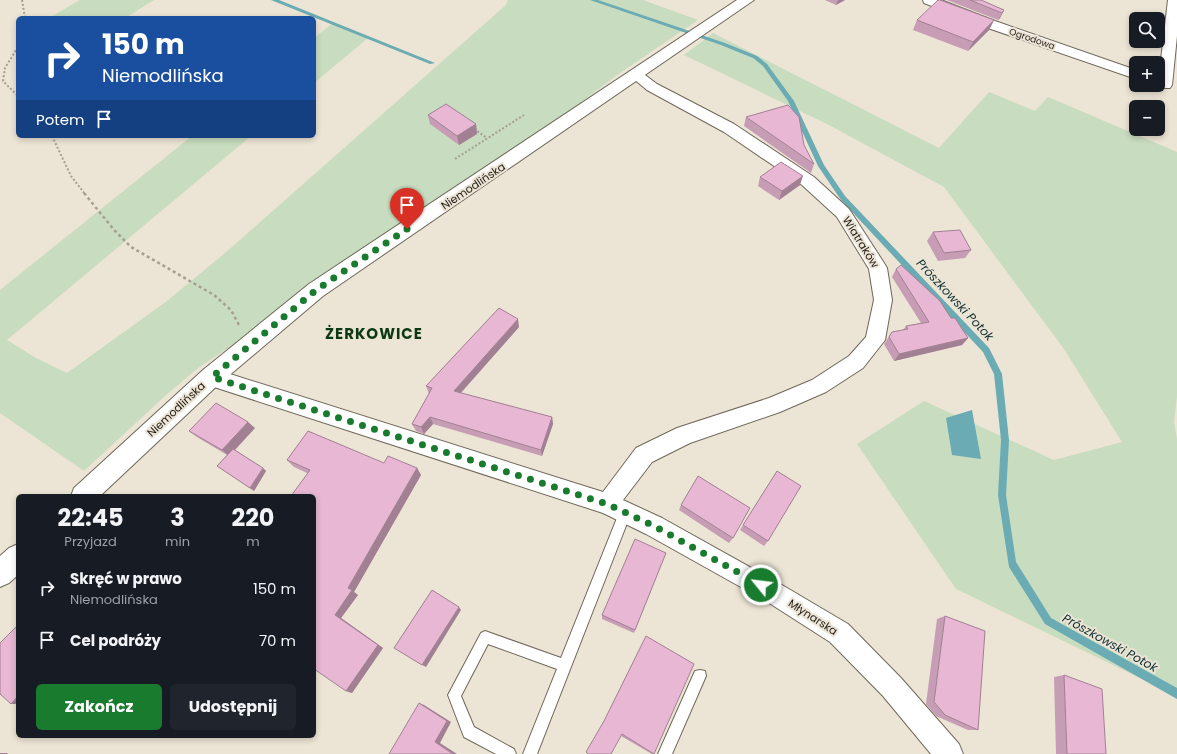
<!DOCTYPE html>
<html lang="pl">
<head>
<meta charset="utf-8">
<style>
	body { margin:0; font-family:Poppins,sans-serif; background:#20242c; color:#f1f3f6; height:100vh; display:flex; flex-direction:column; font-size:15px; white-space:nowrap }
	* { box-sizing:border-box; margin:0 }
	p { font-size:13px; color:#9ea1a6 }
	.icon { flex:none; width:22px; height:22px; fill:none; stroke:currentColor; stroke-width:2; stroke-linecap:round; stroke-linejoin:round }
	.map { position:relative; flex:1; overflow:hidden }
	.side { position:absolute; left:16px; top:494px; width:300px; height:244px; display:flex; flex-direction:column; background:#171b24; border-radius:6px; box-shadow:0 2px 6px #0003 }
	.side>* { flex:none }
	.banner { position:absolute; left:16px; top:16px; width:300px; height:122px; border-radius:6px; box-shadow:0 2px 6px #0003; background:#1a4fa0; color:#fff; overflow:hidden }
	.tools { position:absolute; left:1129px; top:12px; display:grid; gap:8px }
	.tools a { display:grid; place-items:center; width:36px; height:36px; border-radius:6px; background:#171b24; box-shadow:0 2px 6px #0003; font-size:20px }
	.pin { position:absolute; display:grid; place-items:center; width:34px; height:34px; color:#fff; margin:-41px -17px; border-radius:50% 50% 50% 0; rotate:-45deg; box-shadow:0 0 4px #0007 }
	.pin .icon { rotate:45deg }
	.me { position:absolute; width:44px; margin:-22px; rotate:299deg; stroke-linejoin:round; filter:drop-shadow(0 0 3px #0008) }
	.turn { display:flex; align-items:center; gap:14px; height:84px; padding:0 20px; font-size:18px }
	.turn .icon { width:52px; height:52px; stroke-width:2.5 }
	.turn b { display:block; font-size:28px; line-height:34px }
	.then { display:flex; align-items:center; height:38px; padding:0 20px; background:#0003; gap:8px; font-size:15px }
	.eta { display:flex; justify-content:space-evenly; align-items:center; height:68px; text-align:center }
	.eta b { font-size:24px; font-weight:700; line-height:28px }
	.action { display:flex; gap:8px; margin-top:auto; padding:8px 20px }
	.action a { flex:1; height:46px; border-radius:6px; background:#187b2d; color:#fff; font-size:16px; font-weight:700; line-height:46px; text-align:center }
	.action a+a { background:#20242c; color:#f1f3f6 }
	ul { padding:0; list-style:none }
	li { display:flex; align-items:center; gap:12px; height:52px; padding:0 20px }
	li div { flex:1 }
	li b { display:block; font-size:15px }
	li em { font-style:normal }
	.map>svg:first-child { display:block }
	.green { fill:#c8dcbf }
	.water { fill:#6babb3 }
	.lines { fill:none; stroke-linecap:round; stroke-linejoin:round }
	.stream { fill:#6babb3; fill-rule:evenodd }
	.service-casing { stroke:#6f685a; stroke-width:2 }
	.minor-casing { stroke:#6f685a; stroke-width:2 }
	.secondary-casing { stroke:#6f685a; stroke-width:2 }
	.path-far1 { stroke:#a69f93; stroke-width:2; stroke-dasharray:2 2; stroke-linecap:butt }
	.path { stroke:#a69f93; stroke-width:2.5; stroke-dasharray:3 3; stroke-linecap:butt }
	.service { fill:#fff; fill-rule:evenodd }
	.minor { fill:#fff; fill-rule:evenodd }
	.secondary { fill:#fff; fill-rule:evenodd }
	.wall { fill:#c79db5 }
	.shaded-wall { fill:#a28094 }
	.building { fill:#e7b7d3; stroke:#a28094 }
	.route { stroke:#187b2d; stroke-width:7; stroke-dasharray:0 12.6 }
	.labels { text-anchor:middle; stroke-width:4; stroke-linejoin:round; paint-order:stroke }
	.far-street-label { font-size:9px; fill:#1f1c16; stroke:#ece4d4 }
	.street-label { font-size:11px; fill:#1f1c16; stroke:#ece4d4 }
	.water-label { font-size:12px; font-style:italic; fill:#0e2f33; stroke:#ece4d4 }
	.district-label { font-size:15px; font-weight:bold; letter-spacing:1px; fill:#0c3914; stroke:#ece4d4 }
</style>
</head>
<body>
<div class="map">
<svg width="1177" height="754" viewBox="0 0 1177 754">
	<rect width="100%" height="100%" fill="#ece4d4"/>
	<g class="green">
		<polygon points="80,0 154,0 125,18 49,18"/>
		<polygon points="508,0 643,0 698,20 617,75 472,186 198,368 166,395 84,471 0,413 0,290 192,136 251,136 7,340 36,358 67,373 167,301 225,253 506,5"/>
		<polygon points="332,24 368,38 314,83 314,38"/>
		<polygon points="713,33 939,148 989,92 1035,111 1048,97 1177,152 1177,396 1174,422 1177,439 1177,696 956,589 857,444 924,401 1054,460 1122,442 1064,349 944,187 827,124 684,55"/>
	</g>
	<polygon class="water" points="972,410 981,459 952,455 946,418"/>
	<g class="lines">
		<g class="stream">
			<polygon points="271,0 279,0 435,63 430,64"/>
			<polygon points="590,0 598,0 725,43 757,56 767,64 794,101 824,165 845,196 989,348 1002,374 1009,440 1006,495 1016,562 1051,618 1177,688 1177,699 1045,624 1009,567 998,495 1001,440 994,374 983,352 841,200 818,166 788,101 763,66 753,58 721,45"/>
		</g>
		<defs>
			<g id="service">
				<polygon points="625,508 629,509 631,513 537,754 523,754 557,669 488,644 461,696 474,727 514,749 516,754 496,754 464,737 448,695 481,633 485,631 561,658 619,513 621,509"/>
				<polygon points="700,670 705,671 706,676 672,754 658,754 695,671"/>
			</g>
			<g id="minor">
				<polygon points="923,0 941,0 995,21 1136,70 1136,79 985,27 924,3"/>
				<polygon points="1168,0 1177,0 1177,36 1172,85 1170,88 1160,88 1158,85"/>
				<polygon points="636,71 641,72 657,84 734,124 814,177 849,209 884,263 887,268 892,300 885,340 863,368 826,392 780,412 690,443 652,462 623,500 662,518 782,585 848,624 901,678 959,744 963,754 931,754 883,696 830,642 766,601 646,534 603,513 211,386 204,383 201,377 204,371 211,368 603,492 636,448 677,428 769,398 812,380 849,356 866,337 874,300 869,269 837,217 802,185 724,132 647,90 629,75 631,72"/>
			</g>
			<g id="secondary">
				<polygon points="737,0 754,0 323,296 219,384 100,496 71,496 74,488 203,370 309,284"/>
				<polygon points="18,544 18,575 9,583 0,587 0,556 9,548"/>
			</g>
		</defs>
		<use href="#service" class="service-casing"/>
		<use href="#minor" class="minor-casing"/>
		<use href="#secondary" class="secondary-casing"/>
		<g class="path-far1">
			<polyline points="22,0 25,18"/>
			<polyline points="18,47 5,68 3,81 18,96"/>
			<polyline points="474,129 487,138"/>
			<polyline points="52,136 71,176 85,194"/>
			<polyline points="455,159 524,115"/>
		</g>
		<polyline class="path" points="84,193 115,231 131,247 214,295 231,310 239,325"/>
		<use href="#service" class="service"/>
		<use href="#minor" class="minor"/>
		<use href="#secondary" class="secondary"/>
	</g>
	<g class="wall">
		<polygon points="825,0 845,0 836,5"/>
		<polygon points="947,0 981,0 1004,10 1000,18 998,20"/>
		<polygon points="917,20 994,20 989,30 968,51 913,30"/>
		<polygon points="428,115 476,124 477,134 459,145 430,124"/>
		<polygon points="746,117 814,164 811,173 744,126"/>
		<polygon points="760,177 800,185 779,200 758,186"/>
		<polygon points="933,232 971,250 965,258 938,261 927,241"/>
		<polygon points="896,269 951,318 968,338 962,345 894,361 884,344 892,332 903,330 906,326 921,323 892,277"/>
		<polygon points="519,327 461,393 552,417 553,424 542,456 433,424 424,434 416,431 412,424 429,394 426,386"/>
		<polygon points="255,428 235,450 263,468 266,471 254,491 217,466 227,455 197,437 189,431"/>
		<polygon points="287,460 384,463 417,468 421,475 354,592 358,595 341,618 383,648 352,693 346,691 307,473 294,467"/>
		<polygon points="777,471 768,541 764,546 740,530"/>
		<polygon points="681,505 733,538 729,543 679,510"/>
		<polygon points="666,553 634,633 602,619 602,615"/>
		<polygon points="945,616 978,730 968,730 936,716 926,704 937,619"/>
		<polygon points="1064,675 1106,754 1056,754 1054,677"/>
		<polygon points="604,721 654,754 652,754 621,736"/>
	</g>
	<g class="shaded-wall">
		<polygon points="838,0 845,0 836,5"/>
		<polygon points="1004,10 1000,18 998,20 1002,13"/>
		<polygon points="994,20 989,30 968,51 973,42"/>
		<polygon points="476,124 477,134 459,145 457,136"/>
		<polygon points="803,176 800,185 779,200 782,191"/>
		<polygon points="518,319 519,327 456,398 454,391"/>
		<polygon points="968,338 962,345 894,361 899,354"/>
		<polygon points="430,417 433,424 424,434 421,427"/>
		<polygon points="552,417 553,424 542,456 541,450"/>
		<polygon points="248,422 255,428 229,456 222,450"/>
		<polygon points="263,468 266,471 254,491 250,488"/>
		<polygon points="417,468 421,475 354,592 358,595 341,618 383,648 352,693 346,691 335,615 348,588"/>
		<polygon points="459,607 461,610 426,667 422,665"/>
		<polygon points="18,696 18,704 11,704"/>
		<polygon points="419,703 424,705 451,722 440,743 457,754 453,754 435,742"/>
		<polygon points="0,753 7,753 8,754 0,754"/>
	</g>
	<g class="building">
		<polygon points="938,0 940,0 994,20 973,42 917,20"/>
		<polygon points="970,0 981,0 1004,10 1002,13"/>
		<polygon points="446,104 476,124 457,136 428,115"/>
		<polygon points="788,105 799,117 804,145 814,164 746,117"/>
		<polygon points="781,162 803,176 782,191 760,177"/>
		<polygon points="960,230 971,250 944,253 933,232"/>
		<polygon points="901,265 940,301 951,318 955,318 968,338 899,354 889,337 892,332 908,329 906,326 929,322 896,269"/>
		<polygon points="499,308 518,319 454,391 552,417 541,450 430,417 421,427 412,424 432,388 426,386"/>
		<polygon points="216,403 248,422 222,450 189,431"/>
		<polygon points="308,431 384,463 388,456 417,468 348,588 352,590 335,615 378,645 346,691 314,669 314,496 291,496 310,470 287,460"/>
		<polygon points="233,449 263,468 250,488 217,466"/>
		<polygon points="777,471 801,486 768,541 743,525"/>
		<polygon points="698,476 750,508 733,538 681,505"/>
		<polygon points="635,539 666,553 635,630 602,615"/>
		<polygon points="432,590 459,607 422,665 394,648"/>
		<polygon points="945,616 985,631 978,730 945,715 934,702"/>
		<polygon points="16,627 18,629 18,696 11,704 0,694 0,643"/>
		<polygon points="646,636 694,664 654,754 622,734 611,754 588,754 586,752 604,721"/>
		<polygon points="1064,675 1102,689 1106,754 1067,754"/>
		<polygon points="419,703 447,721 435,742 453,754 389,754"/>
	</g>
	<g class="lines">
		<polyline class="route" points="407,229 316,290 212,377 607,504 654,526 761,585"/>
	</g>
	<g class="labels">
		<g class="far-street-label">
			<text transform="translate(1032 39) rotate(19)" y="3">Ogrodowa</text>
		</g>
		<g class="street-label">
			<text transform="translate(473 186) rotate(-34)" y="4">Niemodlińska</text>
			<text transform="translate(861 242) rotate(58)" y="4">Wiatraków</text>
			<text transform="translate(176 409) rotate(-43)" y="4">Niemodlińska</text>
			<text transform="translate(813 617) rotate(33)" y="4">Młynarska</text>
		</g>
		<g class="water-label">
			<text transform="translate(955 300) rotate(47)" y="4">Prószkowski Potok</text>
			<text transform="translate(1110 643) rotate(29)" y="4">Prószkowski Potok</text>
		</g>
		<g class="district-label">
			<text x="374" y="339">ŻERKOWICE</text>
		</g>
	</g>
</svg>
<div class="tools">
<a><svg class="icon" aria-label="search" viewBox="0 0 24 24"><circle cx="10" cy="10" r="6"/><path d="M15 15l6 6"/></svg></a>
<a>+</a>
<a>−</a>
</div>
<div class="pin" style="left:407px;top:229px;background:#d93025"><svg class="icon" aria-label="arrive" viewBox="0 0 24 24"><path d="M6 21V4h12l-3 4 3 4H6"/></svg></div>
<svg class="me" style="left:761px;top:585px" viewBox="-20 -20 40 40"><circle r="17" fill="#187b2d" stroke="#fff" stroke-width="3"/><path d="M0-11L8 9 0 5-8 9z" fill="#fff"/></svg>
<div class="banner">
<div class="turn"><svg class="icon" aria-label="right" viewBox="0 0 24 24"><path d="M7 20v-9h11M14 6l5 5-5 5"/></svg><div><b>150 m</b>Niemodlińska</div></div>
<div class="then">Potem<svg class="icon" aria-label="arrive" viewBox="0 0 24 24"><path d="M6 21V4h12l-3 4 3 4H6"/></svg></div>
</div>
<section class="side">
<div class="eta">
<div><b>22:45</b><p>Przyjazd</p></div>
<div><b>3</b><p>min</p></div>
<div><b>220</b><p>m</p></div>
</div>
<ul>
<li><svg class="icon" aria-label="right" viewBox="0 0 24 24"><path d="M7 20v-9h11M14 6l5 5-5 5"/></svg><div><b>Skręć w prawo</b><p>Niemodlińska</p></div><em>150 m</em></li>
<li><svg class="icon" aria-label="arrive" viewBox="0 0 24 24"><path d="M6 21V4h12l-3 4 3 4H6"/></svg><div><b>Cel podróży</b></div><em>70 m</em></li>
</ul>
<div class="action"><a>Zakończ</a><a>Udostępnij</a></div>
</section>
</div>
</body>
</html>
